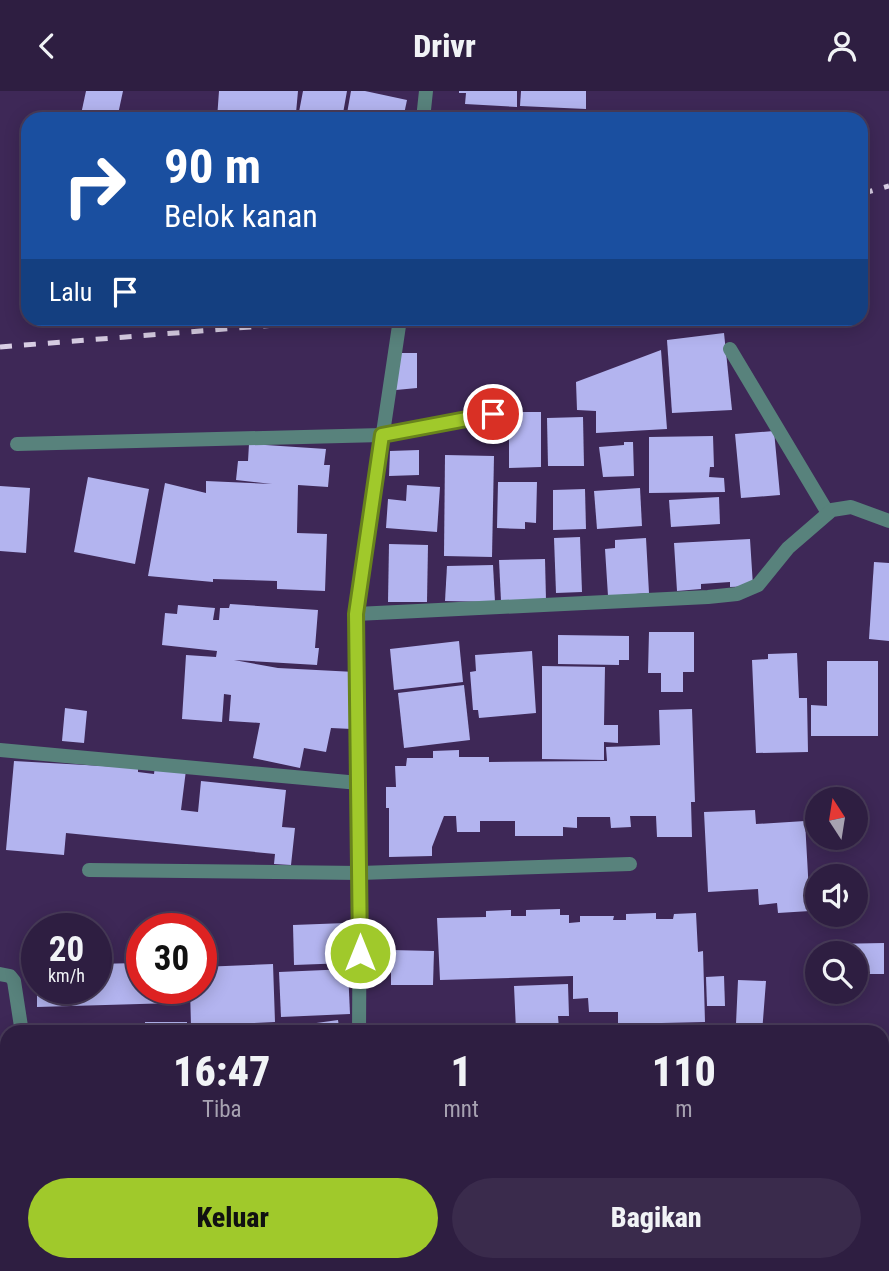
<!DOCTYPE html>
<html lang="id">
<head>
<meta charset="utf-8">
<style>
	body { margin:0; font-family:"Roboto Condensed",sans-serif; background:#3a2b4c; color:#f1f3f6; height:100vh; display:flex; flex-direction:column; font-size:26px; white-space:nowrap }
	* { box-sizing:border-box; margin:0 }
	p { font-size:23px; color:#a7a2b1 }
	.icon { flex:none; width:38px; height:38px; fill:none; stroke:currentColor; stroke-width:2; stroke-linecap:round; stroke-linejoin:round }
	.map { position:relative; flex:1; overflow:hidden }
	.side { position:absolute; left:0px; top:934px; width:889px; height:247px; display:flex; flex-direction:column; background:#2e1e41; border-radius:21px 21px 0 0; box-shadow:0 4px 18px #0003,0 0 0 2px #493c5a }
	.side>* { flex:none }
	.hud { position:absolute; left:21px; top:21px; width:847px; height:214px; border-radius:21px; box-shadow:0 4px 18px #0003,0 0 0 2px #493c5a; background:#1a4fa0; color:#fff; overflow:hidden }
	.needle { width:46px; rotate:348deg }
	.controls { position:absolute; left:805px; top:696px; display:grid; gap:14px }
	.controls a { display:grid; place-items:center; width:63px; height:63px; border-radius:50%; background:#2e1e41; box-shadow:0 4px 18px #0003,0 0 0 2px #493c5a; font-size:35px }
	.speed { position:absolute; left:21px; top:822px; display:flex; gap:14px; font-size:35px; font-weight:700; text-align:center }
	.speed>* { display:grid; place-content:center; width:91px; height:91px; border-radius:50%; background:#2e1e41; box-shadow:0 4px 18px #0003,0 0 0 2px #493c5a; line-height:1 }
	.speed small { font-size:18px; font-weight:400 }
	.speed .limit { border:10px solid #d22; background:#fff; color:#111 }
	.pin { position:absolute; display:grid; place-items:center; width:60px; height:60px; color:#fff; margin:-30px; border:4px solid #fff; border-radius:50%; box-shadow:0 2px 7px #0007 }
	.me { position:absolute; width:77px; margin:-38px; rotate:0deg; stroke-linejoin:round; filter:drop-shadow(0 0 5px #0008) }
	.turn { display:flex; align-items:center; gap:24px; height:147px; padding:0 28px; font-size:32px }
	.turn .icon { width:91px; height:91px; stroke-width:2.5 }
	.turn b { display:block; font-size:49px; line-height:60px }
	.then { display:flex; align-items:center; height:66px; padding:0 28px; background:#0003; gap:14px; font-size:26px }
	.eta { display:flex; justify-content:space-evenly; align-items:center; height:119px; text-align:center }
	.eta b { font-size:42px; font-weight:800; line-height:49px }
	.cta { display:flex; gap:14px; margin-top:auto; padding:14px 28px }
	.cta a { flex:1; height:80px; border-radius:42px; background:#a0c92b; color:#111; font-size:28px; font-weight:800; line-height:80px; text-align:center }
	.cta a+a { background:#3a2b4c; color:#f1f3f6 }
	header { display:flex; justify-content:space-between; align-items:center; height:91px; padding:0 28px; background:#2e1e41; font-size:32px; font-weight:800 }
	.map>svg:first-child { display:block }
	.building { fill:#b3b4ef }
	.lines { fill:none; stroke-linecap:round; stroke-linejoin:round }
	.street { stroke:#58827c; stroke-width:14 }
	.rail { stroke:#d8cee4; stroke-width:5; stroke-dasharray:12 12; stroke-linecap:butt }
	.route-casing { stroke:#68831c; stroke-width:18 }
	.route { stroke:#a0c92b; stroke-width:12 }
</style>
</head>
<body>
<header><svg class="icon" aria-label="back" viewBox="0 0 24 24"><path d="M15 5l-7 7 7 7"/></svg>Drivr<svg class="icon" aria-label="person" viewBox="0 0 24 24"><circle cx="12" cy="8" r="4"/><path d="M4 21q1-7 8-7t8 7"/></svg></header>
<div class="map">
<svg width="889" height="1180" viewBox="0 0 889 1180">
	<rect width="100%" height="100%" fill="#3e2857"/>
	<g class="building">
		<polygon points="86,0 123,0 117,28 80,28"/>
		<polygon points="219,0 298,0 296,22 305,23 299,21 303,0 347,0 342,28 217,28"/>
		<polygon points="351,0 365,0 407,9 403,28 346,28"/>
		<polygon points="459,0 517,0 517,16 465,13 466,2 459,2"/>
		<polygon points="521,0 586,0 586,18 520,15"/>
		<polygon points="724,242 732,319 672,322 667,249"/>
		<polygon points="661,259 667,338 596,342 596,320 577,319 576,291"/>
		<polygon points="397,262 417,262 417,297 396,299"/>
		<polygon points="509,321 541,321 541,376 509,377"/>
		<polygon points="583,326 584,375 548,375 547,327"/>
		<polygon points="774,340 780,404 741,407 735,343"/>
		<polygon points="713,345 714,376 710,376 709,386 724,387 725,401 649,402 649,346"/>
		<polygon points="624,351 633,351 634,385 603,386 599,356 624,354"/>
		<polygon points="249,353 326,358 324,374 330,374 328,396 298,394 297,442 327,443 325,500 277,498 277,490 213,488 213,491 148,485 165,392 206,402 206,390 272,393 236,389 238,370 248,370"/>
		<polygon points="419,359 419,384 389,385 390,360"/>
		<polygon points="445,364 494,365 492,466 444,465"/>
		<polygon points="88,386 149,398 135,473 74,461"/>
		<polygon points="498,391 537,391 536,432 525,431 525,438 497,437"/>
		<polygon points="407,394 440,396 437,441 386,437 388,408 406,410"/>
		<polygon points="0,395 30,397 26,462 0,460"/>
		<polygon points="640,397 642,435 597,438 594,400"/>
		<polygon points="585,398 586,438 553,439 553,399"/>
		<polygon points="719,406 720,433 671,436 669,409"/>
		<polygon points="580,446 582,501 556,502 554,447"/>
		<polygon points="646,447 649,502 608,505 605,458 615,457 615,449"/>
		<polygon points="750,448 753,495 730,496 730,491 701,493 701,498 677,500 674,452"/>
		<polygon points="389,453 428,454 427,511 388,511"/>
		<polygon points="545,468 546,509 501,510 499,469"/>
		<polygon points="874,471 889,472 889,550 869,548"/>
		<polygon points="493,474 495,511 445,510 447,475"/>
		<polygon points="230,513 318,519 315,557 319,557 317,574 234,569 278,577 355,581 352,638 331,637 326,661 304,657 300,677 253,667 260,632 229,630 231,604 224,603 222,631 182,628 186,564 216,566 217,560 162,554 165,522 177,523 178,514 215,517 213,529 219,529 220,517 229,517"/>
		<polygon points="649,541 694,541 694,581 683,581 683,601 661,601 661,582 648,582"/>
		<polygon points="558,544 629,545 629,569 619,569 619,574 558,573"/>
		<polygon points="459,550 463,591 394,599 390,558"/>
		<polygon points="532,560 536,622 479,627 478,619 473,619 470,581 476,580 475,564"/>
		<polygon points="797,562 799,607 807,607 808,661 756,662 752,569 768,568 768,563"/>
		<polygon points="827,570 878,570 878,645 811,645 811,614 827,615"/>
		<polygon points="542,575 605,576 604,634 618,634 618,652 604,651 604,669 542,668"/>
		<polygon points="464,594 470,649 404,657 398,602"/>
		<polygon points="65,617 87,620 84,652 62,650"/>
		<polygon points="692,618 695,711 691,711 692,746 657,746 656,725 630,725 631,736 611,737 610,726 577,726 577,737 563,736 563,745 515,745 515,730 480,730 480,741 457,741 456,725 444,725 432,756 432,765 389,766 389,717 386,717 386,696 396,696 395,675 406,675 407,667 433,667 433,660 459,659 459,666 489,666 489,671 607,670 606,656 660,654 659,619"/>
		<polygon points="14,670 138,677 138,681 154,683 155,675 186,679 181,719 198,721 201,690 286,699 282,736 295,737 291,774 274,773 275,763 66,742 64,764 6,759"/>
		<polygon points="755,719 756,733 805,730 810,820 778,822 777,812 759,814 758,798 708,801 704,721"/>
		<polygon points="560,818 560,824 569,824 569,832 580,831 580,825 614,825 613,829 626,829 626,823 656,822 656,828 673,828 674,823 696,822 698,861 703,860 705,931 618,933 618,921 589,921 588,907 573,908 573,885 440,889 437,827 486,826 486,820 511,819 511,825 526,825 526,819"/>
		<polygon points="346,832 347,872 294,874 293,834"/>
		<polygon points="136,848 142,848 142,898 174,898 174,912 37,916 37,898 96,898 96,873 137,872"/>
		<polygon points="884,852 884,883 856,883 856,863 832,863 832,853"/>
		<polygon points="391,859 434,860 433,894 391,894"/>
		<polygon points="273,873 275,931 191,935 190,898 201,898 201,876"/>
		<polygon points="348,878 350,923 281,926 279,881"/>
		<polygon points="724,885 725,915 707,915 706,886"/>
		<polygon points="738,889 766,890 762,942 731,942 731,933 736,933"/>
		<polygon points="568,893 569,925 558,925 559,938 516,939 514,895"/>
		<polygon points="338,929 340,942 266,942 266,939"/>
		<rect x="145" y="931" width="42" height="11"/>
		<rect x="616" y="938" width="98" height="4"/>
		<rect x="882" y="976" width="7" height="33"/>
		<rect x="882" y="1065" width="7" height="80"/>
		<polygon points="882,1147 888,1148 889,1152 889,1180 814,1180 814,1174 882,1174"/>
		<polygon points="165,1174 201,1174 200,1180 165,1180"/>
		<rect x="395" y="1174" width="98" height="6"/>
		<rect x="559" y="1174" width="55" height="6"/>
		<rect x="625" y="1174" width="183" height="6"/>
	</g>
	<g class="lines">
		<g class="street">
			<polyline points="423,28 426,0"/>
			<polyline points="730,258 828,422"/>
			<polyline points="17,353 382,344 493,323"/>
			<polyline points="356,523 708,506 737,503 758,494 788,457 832,419 851,416 889,430"/>
			<polyline points="0,659 359,692"/>
			<polyline points="89,779 360,782 630,773"/>
			<polyline points="0,883 10,885 14,890 22,942"/>
			<polyline points="359,942 360,782 356,523 400,228"/>
			<polyline points="0,1016 7,1016"/>
			<polyline points="882,1035 889,1034"/>
			<polyline points="103,1174 120,1180"/>
			<polyline points="357,1180 357,1174"/>
		</g>
		<g class="rail">
			<polyline points="861,103 889,95"/>
			<polyline points="0,256 300,232 325,228"/>
		</g>
	</g>
	<g class="lines">
		<defs>
			<polyline id="route" points="360,862 356,523 382,344 493,323"/>
		</defs>
		<use href="#route" class="route-casing"/>
		<use href="#route" class="route"/>
	</g>
</svg>
<div class="controls">
<a><svg class="needle" viewBox="-14 -14 28 28"><path d="M0-13l5 13h-10z" fill="#e53935"/><path d="M0 13l5-13h-10z" fill="#a7a2b1"/></svg></a>
<a><svg class="icon" aria-label="sound" viewBox="0 0 24 24"><path d="M4 9h4l5-4v14l-5-4H4zM17 9q2 3 0 6"/></svg></a>
<a><svg class="icon" aria-label="search" viewBox="0 0 24 24"><circle cx="10" cy="10" r="6"/><path d="M15 15l6 6"/></svg></a>
</div>
<div class="speed"><div>20<small>km/h</small></div><div class="limit">30</div></div>
<div class="pin" style="left:493px;top:323px;background:#d93025"><svg class="icon" aria-label="arrive" viewBox="0 0 24 24"><path d="M6 21V4h12l-3 4 3 4H6"/></svg></div>
<svg class="me" style="left:360px;top:862px" viewBox="-20 -20 40 40"><circle r="17" fill="#a0c92b" stroke="#fff" stroke-width="3"/><path d="M0-11L8 9 0 5-8 9z" fill="#fff"/></svg>
<div class="hud">
<div class="turn"><svg class="icon" aria-label="right" viewBox="0 0 24 24"><path d="M7 20v-9h11M14 6l5 5-5 5"/></svg><div><b>90 m</b>Belok kanan</div></div>
<div class="then">Lalu<svg class="icon" aria-label="arrive" viewBox="0 0 24 24"><path d="M6 21V4h12l-3 4 3 4H6"/></svg></div>
</div>
<section class="side">
<div class="eta">
<div><b>16:47</b><p>Tiba</p></div>
<div><b>1</b><p>mnt</p></div>
<div><b>110</b><p>m</p></div>
</div>
<div class="cta"><a>Keluar</a><a>Bagikan</a></div>
</section>
</div>
</body>
</html>
